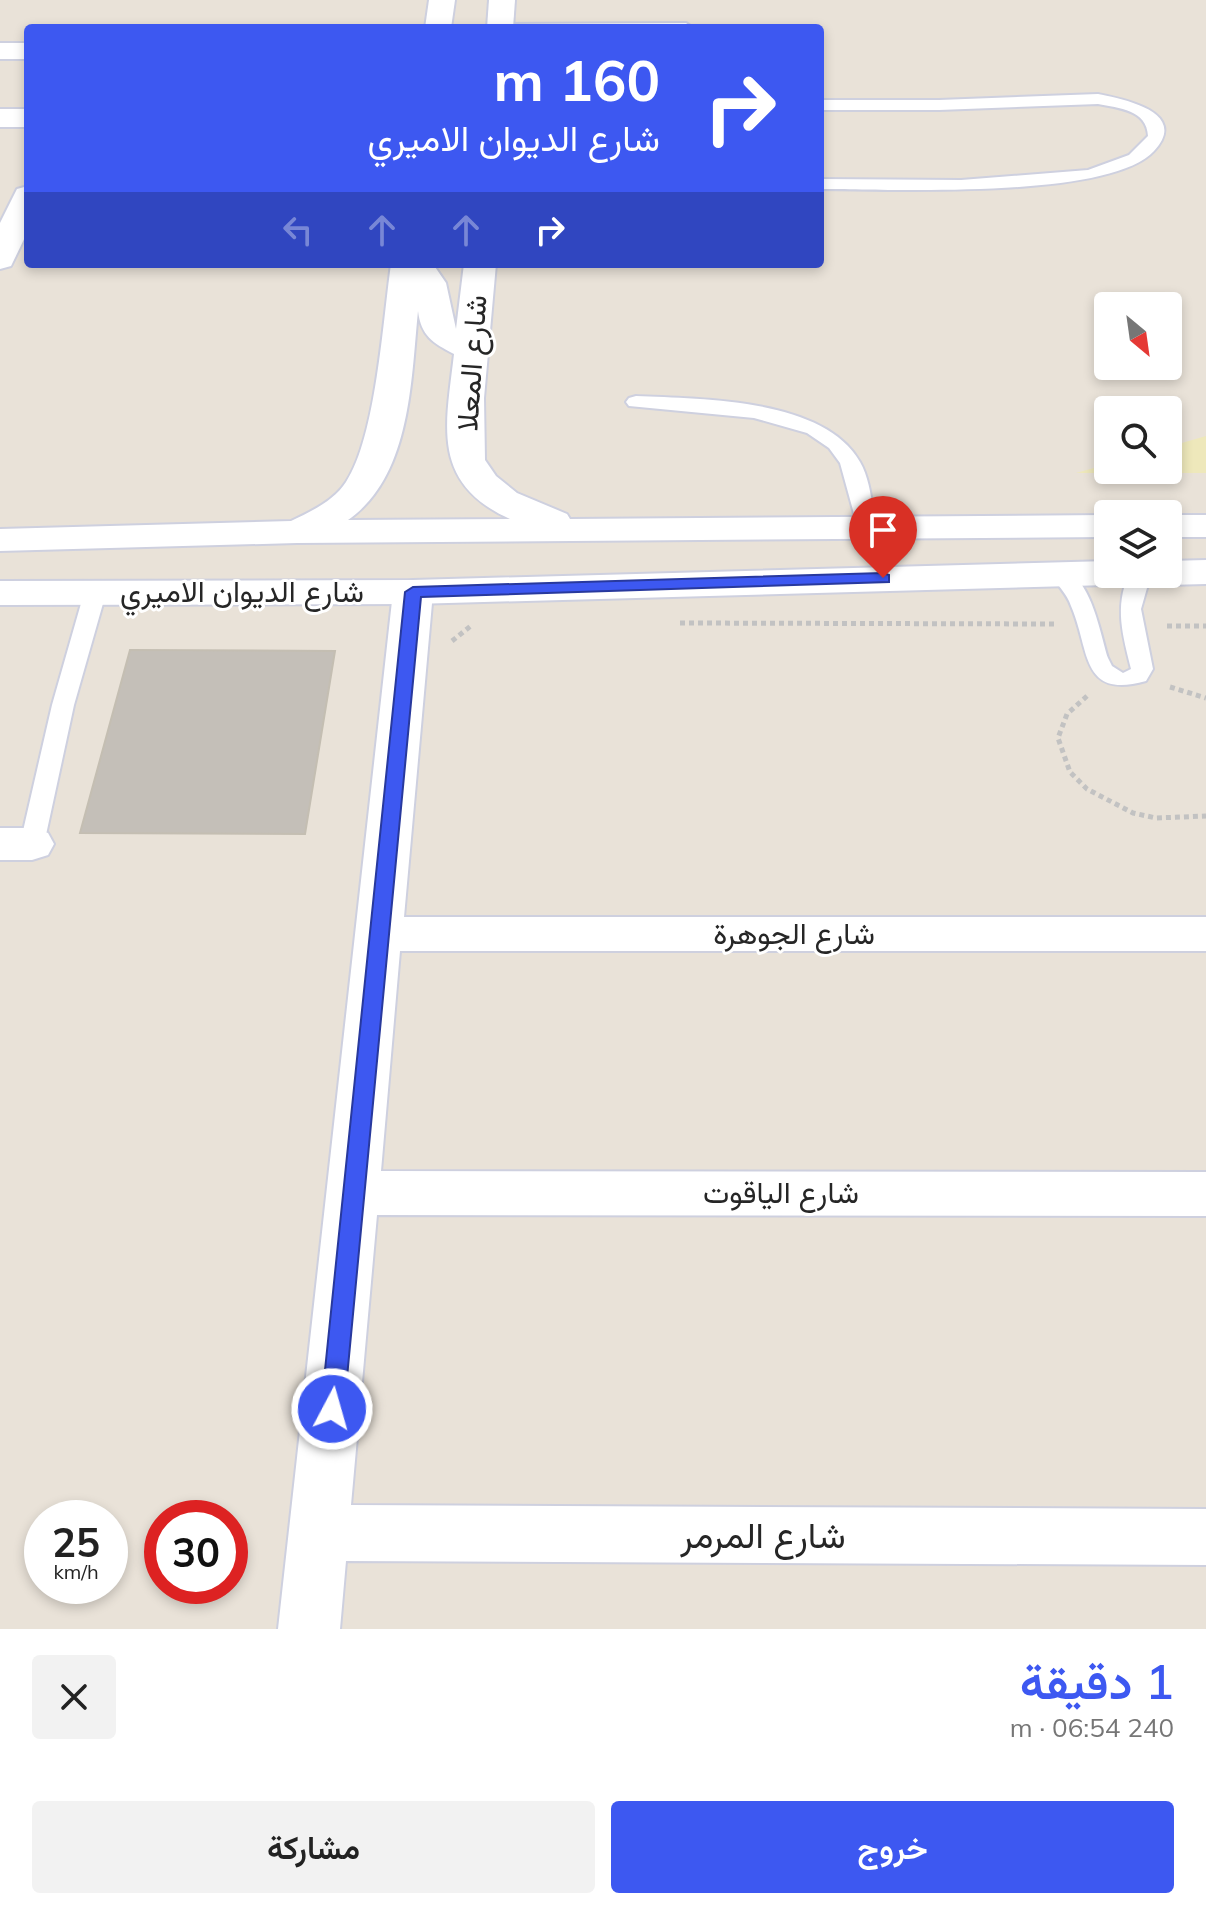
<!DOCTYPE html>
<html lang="ar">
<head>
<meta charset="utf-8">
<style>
	body { margin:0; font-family:Mulish,Vazirmatn,sans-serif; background:#f2f2f2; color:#222; direction:rtl; height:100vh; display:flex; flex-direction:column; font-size:30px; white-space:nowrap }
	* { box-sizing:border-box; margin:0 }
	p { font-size:26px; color:#767676 }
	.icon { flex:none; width:44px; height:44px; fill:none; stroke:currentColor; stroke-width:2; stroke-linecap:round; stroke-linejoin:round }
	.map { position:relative; height:1629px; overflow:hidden; direction:ltr }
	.panel { display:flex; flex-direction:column; background:#fff; flex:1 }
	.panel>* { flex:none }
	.banner { position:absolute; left:24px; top:24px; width:800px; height:244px; border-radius:8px; box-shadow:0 4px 12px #0003; direction:rtl; background:#3d58f1; color:#fff; overflow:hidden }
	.needle { width:52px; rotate:151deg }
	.controls { position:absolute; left:1094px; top:292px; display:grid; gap:16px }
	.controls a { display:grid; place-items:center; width:88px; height:88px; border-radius:8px; background:#fff; box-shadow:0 4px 12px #0003; font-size:40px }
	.speed { position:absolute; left:24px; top:1500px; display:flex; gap:16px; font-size:40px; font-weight:700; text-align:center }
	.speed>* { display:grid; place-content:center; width:104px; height:104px; border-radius:50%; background:#fff; box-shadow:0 4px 12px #0003; line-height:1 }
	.speed small { font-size:20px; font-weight:400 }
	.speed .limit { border:12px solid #d22; background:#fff; color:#111 }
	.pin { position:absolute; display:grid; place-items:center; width:68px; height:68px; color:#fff; margin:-82px -34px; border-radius:50% 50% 50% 0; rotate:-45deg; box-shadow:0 0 8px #0007 }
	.pin .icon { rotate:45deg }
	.me { position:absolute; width:88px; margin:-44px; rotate:6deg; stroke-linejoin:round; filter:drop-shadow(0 0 6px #0008) }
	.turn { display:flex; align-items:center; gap:28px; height:168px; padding:0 32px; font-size:36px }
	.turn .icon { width:104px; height:104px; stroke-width:2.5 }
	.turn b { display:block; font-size:56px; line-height:68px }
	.lanes { display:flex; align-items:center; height:76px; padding:0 32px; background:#0003; justify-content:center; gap:40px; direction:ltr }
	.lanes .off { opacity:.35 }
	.round { display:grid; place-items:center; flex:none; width:84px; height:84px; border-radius:8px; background:#f2f2f2 }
	.summary { display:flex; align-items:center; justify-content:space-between; height:136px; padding:0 32px }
	h1 { font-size:48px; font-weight:600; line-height:60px; color:#3d58f1 }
	.action { display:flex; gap:16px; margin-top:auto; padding:16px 32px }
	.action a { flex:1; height:92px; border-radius:8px; background:#3d58f1; color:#fff; font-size:32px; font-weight:600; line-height:92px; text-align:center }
	.action a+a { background:#f2f2f2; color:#222 }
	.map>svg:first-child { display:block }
	.sand { fill:#eee8bb }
	.building { fill:#c4bfb8; stroke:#c4beb2; stroke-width:2 }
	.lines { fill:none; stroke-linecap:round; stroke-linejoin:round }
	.lane-casing { stroke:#ced0df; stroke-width:4 }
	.street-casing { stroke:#ced0df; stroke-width:4 }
	.secondary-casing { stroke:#ced0df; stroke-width:4 }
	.path { stroke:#c2c2c2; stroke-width:5; stroke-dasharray:5 4; stroke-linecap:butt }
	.lane { fill:#fff; fill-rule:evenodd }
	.street { fill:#fff; fill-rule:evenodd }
	.secondary { fill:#fff; fill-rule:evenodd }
	.route { fill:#3d58f1; stroke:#28399d; stroke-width:2 }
	.labels { text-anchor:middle; stroke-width:6; stroke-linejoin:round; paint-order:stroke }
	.street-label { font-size:30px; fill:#262626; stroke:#fff }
	.near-street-label { font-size:36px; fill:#262626; stroke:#fff }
</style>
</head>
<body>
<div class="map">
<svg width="1206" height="1629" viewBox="0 0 1206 1629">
	<rect width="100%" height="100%" fill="#e9e2d8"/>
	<polygon class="sand" points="1206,436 1206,473 1076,473 1108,464 1108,470 1168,470 1168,447"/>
	<polygon class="building" points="130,650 335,651 305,834 80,833"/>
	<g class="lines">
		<defs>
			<g id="lane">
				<polygon points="686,23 693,28 493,28 500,24"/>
				<path d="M1098 94C1123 99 1190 112 1154 151 1109 200 889 189 820 189V179L961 180 1088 170 1129 155 1148 136C1147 110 1119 108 1098 104L939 110H820V100H939Z"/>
				<path d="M636 396C701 399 824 398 860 462 871 481 872 507 876 528L866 534 859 532 840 463 829 448 807 433 754 418 629 406 626 402 629 398Z"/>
				<path d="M1060 568C1091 575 1100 633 1108 658L1112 666 1123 673 1131 669C1123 636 1114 607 1129 574H1151L1141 609 1153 669 1146 681C1080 700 1090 649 1071 606 1067 594 1057 584 1049 574Z"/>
				<polygon points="95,586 106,593 74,705 44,844 41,850 32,853 23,850 20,844 52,705 84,593"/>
			</g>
			<g id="street">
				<rect x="0" y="43" width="28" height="16"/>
				<rect x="0" y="109" width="28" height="18"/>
				<polygon points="28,186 28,231 11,266 0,269 0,223 17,189"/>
				<polygon points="413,580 427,583 433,592 404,917 1206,917 1206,951 400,951 381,1171 1206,1172 1206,1216 377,1215 351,1505 1206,1509 1206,1565 346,1561 340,1629 278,1629 393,592 399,583"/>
				<polygon points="0,828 32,828 48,833 54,844 48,855 32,860 0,860"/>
			</g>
			<g id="secondary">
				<polygon points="429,0 455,0 451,28 425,28"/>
				<polygon points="489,0 515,0 513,28 487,28"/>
				<path d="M391 264H433L446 283 456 329 464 264H496L484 398 485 460 496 476 517 493 567 514 570 519 1108 515V537L297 543 0 551V529L291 521C310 512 334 501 346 482 376 437 383 320 391 264ZM418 311C421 336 433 343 454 354 446 425 430 483 510 519L348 520C411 476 411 381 418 311Z"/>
				<rect x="1168" y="515" width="38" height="22"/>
				<polygon points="1206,560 1206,584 1168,585 1154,581 1149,574 1168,574 1168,561"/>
				<polygon points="1108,561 1108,574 1127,574 1122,581 1108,585 413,604 0,605 0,581 413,580"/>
			</g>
		</defs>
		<use href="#lane" class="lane-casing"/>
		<use href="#street" class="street-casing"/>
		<use href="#secondary" class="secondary-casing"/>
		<g class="path">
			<polyline points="680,623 1054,624"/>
			<polyline points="1167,626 1206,626"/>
			<polyline points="452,641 472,625"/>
			<polyline points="1170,687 1206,698"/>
			<polyline points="1087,696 1067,714 1058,738 1070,772 1087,789 1133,813 1156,818 1206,816"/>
		</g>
		<use href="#lane" class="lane"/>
		<use href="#street" class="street"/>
		<use href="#secondary" class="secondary"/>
	</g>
	<polygon class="route" points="883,573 889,575 889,582 421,597 344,1409 341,1416 332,1420 324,1416 321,1409 405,592 413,587"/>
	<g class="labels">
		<g class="street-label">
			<text transform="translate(472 363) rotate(-86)" y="10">شارع المعلا</text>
			<text x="242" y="602">شارع الديوان الاميري</text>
			<text x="794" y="944">شارع الجوهرة</text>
			<text x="781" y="1203">شارع الياقوت</text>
		</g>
		<g class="near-street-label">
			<text x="763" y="1548">شارع المرمر</text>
		</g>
	</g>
</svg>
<div class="controls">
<a><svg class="needle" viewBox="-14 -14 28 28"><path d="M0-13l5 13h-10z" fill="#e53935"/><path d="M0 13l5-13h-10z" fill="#767676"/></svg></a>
<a><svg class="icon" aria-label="search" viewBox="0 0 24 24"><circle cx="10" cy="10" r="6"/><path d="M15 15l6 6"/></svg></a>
<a><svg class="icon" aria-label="layers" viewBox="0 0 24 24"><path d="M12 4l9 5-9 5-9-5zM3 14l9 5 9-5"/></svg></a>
</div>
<div class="speed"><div>25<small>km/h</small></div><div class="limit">30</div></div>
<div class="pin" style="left:883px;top:578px;background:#d93025"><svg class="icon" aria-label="arrive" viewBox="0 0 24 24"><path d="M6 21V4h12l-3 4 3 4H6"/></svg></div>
<svg class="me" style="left:332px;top:1409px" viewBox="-20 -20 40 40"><circle r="17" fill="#3d58f1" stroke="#fff" stroke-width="3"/><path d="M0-11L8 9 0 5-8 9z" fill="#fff"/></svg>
<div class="banner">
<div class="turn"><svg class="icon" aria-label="right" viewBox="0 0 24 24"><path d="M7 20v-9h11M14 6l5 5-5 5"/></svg><div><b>160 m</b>شارع الديوان الاميري</div></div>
<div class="lanes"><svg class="icon off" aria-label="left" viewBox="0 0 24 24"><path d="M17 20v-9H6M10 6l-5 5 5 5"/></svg><svg class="icon off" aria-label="ahead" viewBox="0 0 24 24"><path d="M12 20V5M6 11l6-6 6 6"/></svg><svg class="icon off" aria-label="ahead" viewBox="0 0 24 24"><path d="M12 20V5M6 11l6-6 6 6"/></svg><svg class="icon" aria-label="right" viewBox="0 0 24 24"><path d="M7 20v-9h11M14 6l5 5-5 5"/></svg></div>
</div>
</div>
<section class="panel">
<div class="summary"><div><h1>1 دقيقة</h1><p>240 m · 06:54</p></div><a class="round"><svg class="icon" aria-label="close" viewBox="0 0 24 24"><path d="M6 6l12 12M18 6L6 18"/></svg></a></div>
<div class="action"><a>خروج</a><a>مشاركة</a></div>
</section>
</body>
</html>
